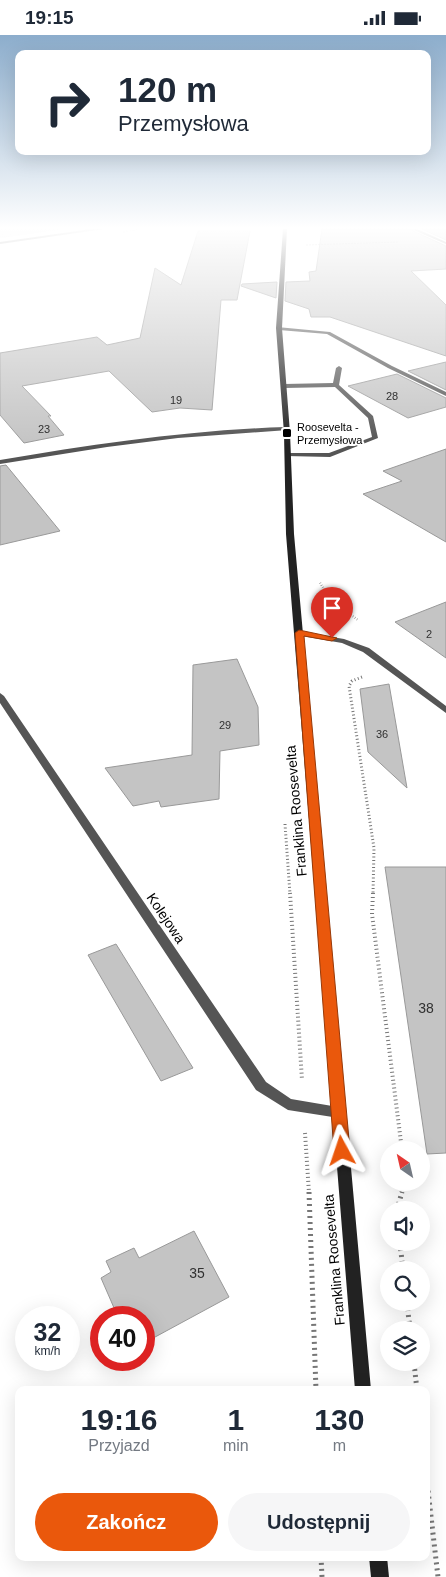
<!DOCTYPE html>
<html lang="pl">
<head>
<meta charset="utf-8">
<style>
	body { margin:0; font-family:Arial,sans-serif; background:#f6f6f7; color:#1f2937; height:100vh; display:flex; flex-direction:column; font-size:19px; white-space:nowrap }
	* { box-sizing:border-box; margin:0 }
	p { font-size:16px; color:#747a83 }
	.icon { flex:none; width:28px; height:28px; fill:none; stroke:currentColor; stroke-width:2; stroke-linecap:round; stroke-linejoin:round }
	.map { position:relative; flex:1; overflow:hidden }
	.side { position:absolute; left:15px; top:1351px; width:415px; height:175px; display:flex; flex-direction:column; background:#fff; border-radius:10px; box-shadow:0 5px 20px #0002 }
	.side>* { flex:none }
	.guide { position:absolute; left:15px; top:15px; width:416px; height:105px; border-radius:10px; box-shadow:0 5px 20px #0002; background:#fff; color:#1f2937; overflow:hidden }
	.needle { width:32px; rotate:326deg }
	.buttons { position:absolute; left:380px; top:1106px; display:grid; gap:10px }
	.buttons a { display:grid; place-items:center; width:50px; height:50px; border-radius:50%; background:#fff; box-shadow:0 5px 20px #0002; font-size:25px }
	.speed { position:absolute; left:15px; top:1271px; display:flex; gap:10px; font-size:25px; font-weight:700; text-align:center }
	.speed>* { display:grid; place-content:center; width:65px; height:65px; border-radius:50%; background:#fff; box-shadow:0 5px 20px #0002; line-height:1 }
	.speed small { font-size:12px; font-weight:400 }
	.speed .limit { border:8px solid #d22; background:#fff; color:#111 }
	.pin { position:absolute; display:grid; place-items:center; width:42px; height:42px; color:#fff; margin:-51px -21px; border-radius:50% 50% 50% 0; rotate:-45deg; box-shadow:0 0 5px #0007 }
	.pin .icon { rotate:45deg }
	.me { position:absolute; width:55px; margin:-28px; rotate:355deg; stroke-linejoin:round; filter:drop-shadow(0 0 4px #0008) }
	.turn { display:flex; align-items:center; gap:18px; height:105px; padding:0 20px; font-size:22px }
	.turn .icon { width:65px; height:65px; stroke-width:2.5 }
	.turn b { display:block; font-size:35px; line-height:42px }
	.eta { display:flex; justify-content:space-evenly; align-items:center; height:85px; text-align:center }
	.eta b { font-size:30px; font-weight:700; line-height:35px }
	.primary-button { display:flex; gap:10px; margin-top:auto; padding:10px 20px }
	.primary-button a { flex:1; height:58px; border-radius:30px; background:#ea580c; color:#fff; font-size:20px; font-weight:700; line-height:58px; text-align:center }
	.primary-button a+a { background:#f6f6f7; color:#1f2937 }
	.status { display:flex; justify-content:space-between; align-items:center; height:35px; padding:0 25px; background:#fff; direction:ltr }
	.status svg { height:14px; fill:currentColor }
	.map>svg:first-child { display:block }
	.green { fill:#dcdcdc }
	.building { fill:#c4c4c4; stroke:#999 }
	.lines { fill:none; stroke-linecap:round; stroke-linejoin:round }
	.path-far4 { stroke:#777; stroke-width:1; stroke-dasharray:0.5 1; stroke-linecap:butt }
	.path-far3 { stroke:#777; stroke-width:2.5; stroke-dasharray:0.5 2; stroke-linecap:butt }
	.path-far2 { stroke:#777; stroke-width:3; stroke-dasharray:1 2.5; stroke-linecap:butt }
	.path-far1 { stroke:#777; stroke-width:4; stroke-dasharray:1 3; stroke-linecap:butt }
	.path { stroke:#777; stroke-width:5; stroke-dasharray:2 4; stroke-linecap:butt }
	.lane { fill:#555; fill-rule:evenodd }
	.street { fill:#555; fill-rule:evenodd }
	.secondary { fill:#222; fill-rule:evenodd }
	.route { fill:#ea580c; stroke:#983908 }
	.poi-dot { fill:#000; stroke:#fff; stroke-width:2 }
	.labels { text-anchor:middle; stroke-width:4; stroke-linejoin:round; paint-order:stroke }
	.number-label { font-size:11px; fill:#313131 }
	.far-poi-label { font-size:11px; fill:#000; stroke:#fff; text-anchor:start }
	.street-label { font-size:14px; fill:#000; stroke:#fff }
	.near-number-label { font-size:14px; fill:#313131 }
</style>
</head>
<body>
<div class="status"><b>19:15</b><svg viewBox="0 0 49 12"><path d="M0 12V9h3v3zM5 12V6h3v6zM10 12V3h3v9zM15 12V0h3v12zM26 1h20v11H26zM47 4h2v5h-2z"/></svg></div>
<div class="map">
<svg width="446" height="1542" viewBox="0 0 446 1542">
	<rect width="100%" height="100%" fill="#fff"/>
	<polygon class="green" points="0,194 66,194 0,203"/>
	<g class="building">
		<polygon points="322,194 409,194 446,211 446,234 411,236 446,270 446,321 330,282 311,282 309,274 285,266 286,247 310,246 309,237 316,236"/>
		<polygon points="422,194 446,194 446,205"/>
		<polygon points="198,196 250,196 237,265 221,265 212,375 180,373 152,377 109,336 22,351 51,381 48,381 64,400 24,408 0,380 0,318 97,302 107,310 140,303 155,233 181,250"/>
		<polygon points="277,247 276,263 241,251 242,249"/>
		<polygon points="446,327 446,355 408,336"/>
		<polygon points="397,339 446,363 446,372 408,383 348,351"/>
		<polygon points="446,414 446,507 363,459 402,446 383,436"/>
		<polygon points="6,430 60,496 0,510 0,431"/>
		<polygon points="446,567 446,623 395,587"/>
		<polygon points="237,624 258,672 259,710 220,716 219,764 161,772 159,766 133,771 105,733 192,720 193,630"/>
		<polygon points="389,649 407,753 368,717 360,654"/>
		<polygon points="385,832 446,832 446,1118 427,1119"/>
		<polygon points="116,909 193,1033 161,1046 88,920"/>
		<polygon points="194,1196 229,1262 144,1308 144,1282 118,1282 101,1243 111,1237 106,1226 134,1213 139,1223"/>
	</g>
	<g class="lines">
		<g class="path-far4">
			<polyline points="123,197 140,194"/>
			<polyline points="306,210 398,207"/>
		</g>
		<polyline class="path-far3" points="320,548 330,564 358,585"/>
		<g class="path-far2">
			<polyline points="362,642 352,646 349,651 374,813 373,859"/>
			<polyline points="285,789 290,859"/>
		</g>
		<g class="path-far1">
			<polyline points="290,858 302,1045"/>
			<polyline points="373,858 372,879 402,1115"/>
			<polyline points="305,1098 309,1158"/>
			<polyline points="402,1158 405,1148"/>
		</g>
		<g class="path">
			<polyline points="309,1157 316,1355"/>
			<polyline points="397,1175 402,1157"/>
			<polyline points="400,1208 403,1235"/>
			<polyline points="407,1268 410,1295"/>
			<polyline points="414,1328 417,1355"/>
			<polyline points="426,1438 438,1542"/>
			<polyline points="321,1522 322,1542"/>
		</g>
		<g class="lane">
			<polygon points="411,194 417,194 446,207 446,209"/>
			<polygon points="277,292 330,297 392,331 446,357 446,361 388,333 327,299 279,295"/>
			<polygon points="339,331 342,333 339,350 373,381 378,403 330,422 286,421 285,420 288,418 329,418 372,402 368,383 335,352 284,353 281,351 284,349 333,348 336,333"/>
		</g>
		<g class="street">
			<polygon points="91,194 104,194 0,209 0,207"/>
			<path d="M286 392 289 394 288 395 178 403 107 412 0 429V425C95 409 190 395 286 392Z"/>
			<polygon points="296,596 344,604 369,613 446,671 446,678 363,617 342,608 296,600"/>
			<polygon points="0,658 4,661 266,1047 291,1064 344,1073 346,1077 344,1081 339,1083 288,1075 256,1055 0,668"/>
		</g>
		<g class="secondary">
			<polygon points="283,194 287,194 282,293 290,398 294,499 371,1355 355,1355 286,499 284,398 276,293"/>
			<polygon points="369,1522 387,1522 389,1542 371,1542"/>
		</g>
	</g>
	<linearGradient id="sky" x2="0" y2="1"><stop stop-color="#8cadcc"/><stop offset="0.47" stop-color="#fff"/><stop offset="1" stop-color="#fff" stop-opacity="0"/></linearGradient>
	<rect width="446" height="410" fill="url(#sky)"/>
	<polygon class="route" points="299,595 337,603 332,606 304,601 350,1116 348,1121 342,1123 337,1121 334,1116 295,598"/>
	<rect class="poi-dot" x="282" y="393" width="10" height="10" rx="2.5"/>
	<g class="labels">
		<g class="number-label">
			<text x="392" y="365">28</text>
			<text x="176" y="369">19</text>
			<text x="44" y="398">23</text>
			<text x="429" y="603">2</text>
			<text x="225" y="694">29</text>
			<text x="382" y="703">36</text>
		</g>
		<g class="far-poi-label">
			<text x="297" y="396">Roosevelta -<tspan x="297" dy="13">Przemysłowa</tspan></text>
		</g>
		<g class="street-label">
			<text transform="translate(296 776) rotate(-95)" y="5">Franklina Roosevelta</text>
			<text transform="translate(166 883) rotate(56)" y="5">Kolejowa</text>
			<text transform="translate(334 1225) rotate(-95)" y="5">Franklina Roosevelta</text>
		</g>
		<g class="near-number-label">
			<text x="426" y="978">38</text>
			<text x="197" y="1243">35</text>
		</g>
	</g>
</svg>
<div class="buttons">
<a><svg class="needle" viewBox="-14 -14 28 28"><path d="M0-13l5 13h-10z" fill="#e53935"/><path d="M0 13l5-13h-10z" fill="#747a83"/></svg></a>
<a><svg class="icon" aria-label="sound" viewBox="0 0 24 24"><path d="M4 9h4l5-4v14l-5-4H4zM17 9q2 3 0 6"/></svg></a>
<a><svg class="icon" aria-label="search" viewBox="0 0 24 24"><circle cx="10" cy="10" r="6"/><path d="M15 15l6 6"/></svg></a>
<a><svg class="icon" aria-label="layers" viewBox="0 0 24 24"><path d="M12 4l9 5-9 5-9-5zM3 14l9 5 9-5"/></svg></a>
</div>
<div class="speed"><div>32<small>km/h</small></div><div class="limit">40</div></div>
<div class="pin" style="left:332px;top:603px;background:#d93025"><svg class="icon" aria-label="arrive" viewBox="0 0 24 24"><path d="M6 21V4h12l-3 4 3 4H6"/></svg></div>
<svg class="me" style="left:342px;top:1116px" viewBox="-20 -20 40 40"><path d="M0-17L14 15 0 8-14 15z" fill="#ea580c" stroke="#fff" stroke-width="4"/></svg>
<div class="guide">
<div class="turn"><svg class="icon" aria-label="right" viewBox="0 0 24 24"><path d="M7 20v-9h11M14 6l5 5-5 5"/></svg><div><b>120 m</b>Przemysłowa</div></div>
</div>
<section class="side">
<div class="eta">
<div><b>19:16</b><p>Przyjazd</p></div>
<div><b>1</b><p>min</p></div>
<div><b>130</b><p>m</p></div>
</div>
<div class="primary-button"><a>Zakończ</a><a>Udostępnij</a></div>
</section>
</div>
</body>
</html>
